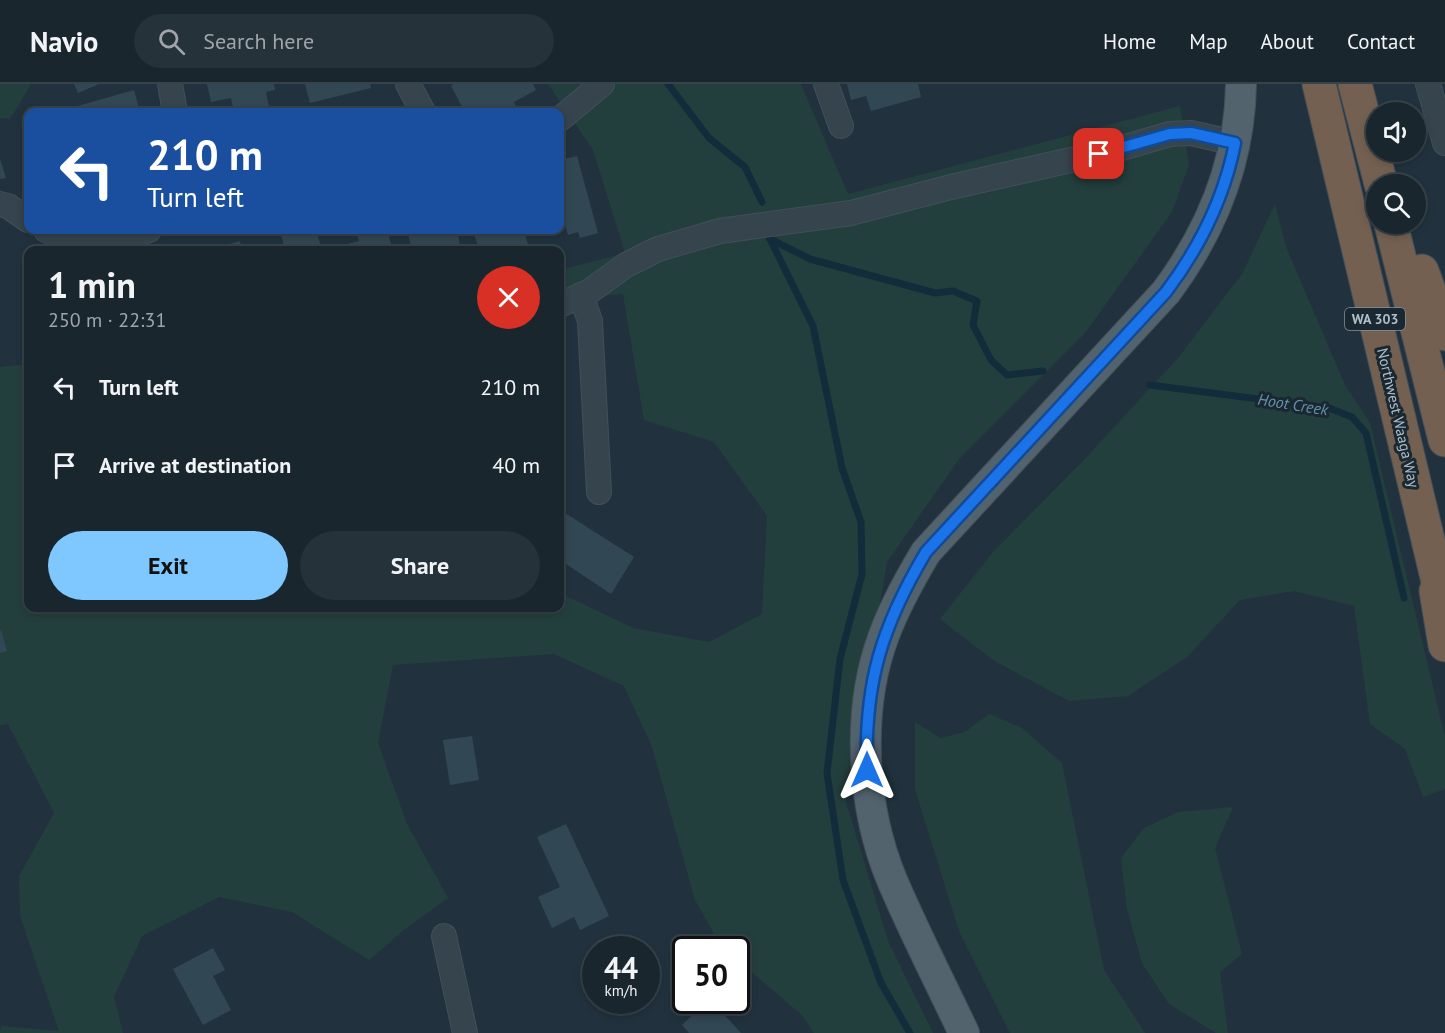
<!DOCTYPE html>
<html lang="en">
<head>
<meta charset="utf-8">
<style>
	body { margin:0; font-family:"PT Sans",sans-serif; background:#26323a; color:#f1f3f6; height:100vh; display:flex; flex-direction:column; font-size:22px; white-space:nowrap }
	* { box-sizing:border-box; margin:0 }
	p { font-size:20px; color:#9fa5aa }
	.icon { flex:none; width:33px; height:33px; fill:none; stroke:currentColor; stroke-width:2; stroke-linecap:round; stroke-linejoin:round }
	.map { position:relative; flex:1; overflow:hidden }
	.panel { position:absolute; left:24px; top:162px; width:540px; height:366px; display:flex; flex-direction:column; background:#19262e; border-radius:12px; box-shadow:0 3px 9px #0003,0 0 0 2px #37434a }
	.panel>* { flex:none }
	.hud { position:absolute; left:24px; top:24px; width:540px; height:126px; border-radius:12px; box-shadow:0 3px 9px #0003,0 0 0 2px #37434a; background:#1a4fa0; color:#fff; overflow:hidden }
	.controls { position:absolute; left:1366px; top:18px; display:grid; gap:12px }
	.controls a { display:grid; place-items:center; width:60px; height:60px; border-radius:50%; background:#19262e; box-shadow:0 3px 9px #0003,0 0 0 2px #37434a; font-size:30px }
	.speed { position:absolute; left:582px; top:852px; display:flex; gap:12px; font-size:30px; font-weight:700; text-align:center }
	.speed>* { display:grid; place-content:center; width:78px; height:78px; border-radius:50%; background:#19262e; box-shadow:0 3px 9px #0003,0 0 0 2px #37434a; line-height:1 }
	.speed small { font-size:15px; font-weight:400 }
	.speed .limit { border:3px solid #111; border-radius:9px; background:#fff; color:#111 }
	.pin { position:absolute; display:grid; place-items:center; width:51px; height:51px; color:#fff; margin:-26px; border-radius:12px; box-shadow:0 3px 9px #0006 }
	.me { position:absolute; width:66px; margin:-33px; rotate:0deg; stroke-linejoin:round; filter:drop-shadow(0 0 4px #0008) }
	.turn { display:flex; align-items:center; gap:21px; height:126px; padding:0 24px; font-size:27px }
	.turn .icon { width:78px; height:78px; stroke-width:2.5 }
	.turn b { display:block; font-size:42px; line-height:51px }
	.round { display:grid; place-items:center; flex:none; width:63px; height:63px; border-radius:32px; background:#26323a }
	.head { display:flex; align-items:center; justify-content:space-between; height:102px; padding:0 24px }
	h1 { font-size:36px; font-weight:800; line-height:45px }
	.action { display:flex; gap:12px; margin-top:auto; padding:12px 24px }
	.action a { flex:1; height:69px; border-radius:36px; background:#7fc8ff; color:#111; font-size:24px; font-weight:800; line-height:69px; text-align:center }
	.action a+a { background:#26323a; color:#f1f3f6 }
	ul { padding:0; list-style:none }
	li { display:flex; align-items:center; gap:18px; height:78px; padding:0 24px }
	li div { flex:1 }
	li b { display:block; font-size:22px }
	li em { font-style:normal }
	header { display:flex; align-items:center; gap:36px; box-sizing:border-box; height:84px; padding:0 30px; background:#19262e; border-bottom:2px solid #37434a }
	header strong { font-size:28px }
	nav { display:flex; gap:33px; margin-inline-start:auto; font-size:21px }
	.search { width:420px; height:54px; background:#26323a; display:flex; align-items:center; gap:15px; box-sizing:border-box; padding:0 21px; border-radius:33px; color:#9fa5aa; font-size:22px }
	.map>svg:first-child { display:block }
	.green { fill:#233f3d }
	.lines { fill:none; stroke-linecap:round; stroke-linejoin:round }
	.stream { stroke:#132c3c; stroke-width:7 }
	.building { fill:#324754 }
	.minor-casing { stroke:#414f59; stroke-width:26 }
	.major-casing { stroke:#414f59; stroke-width:32 }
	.highway-casing { stroke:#404e58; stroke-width:35 }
	.minor { stroke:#35444d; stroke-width:24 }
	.major { stroke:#52636e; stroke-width:30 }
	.highway { stroke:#746051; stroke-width:33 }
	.route-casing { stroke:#114b97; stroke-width:15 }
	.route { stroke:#1a73e8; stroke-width:10 }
	.labels { text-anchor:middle; stroke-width:6; stroke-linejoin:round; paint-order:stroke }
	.shield { fill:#1a2832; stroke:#83919c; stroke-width:1.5 }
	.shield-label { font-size:14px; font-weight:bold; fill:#b0bec9 }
	.street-label { font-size:15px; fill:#b0bec9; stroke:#1a2832 }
	.water-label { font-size:16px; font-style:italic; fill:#6691ab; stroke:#1a2832 }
</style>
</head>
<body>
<header>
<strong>Navio</strong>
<div class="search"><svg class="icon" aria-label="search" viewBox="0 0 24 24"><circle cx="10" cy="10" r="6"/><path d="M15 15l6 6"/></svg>Search here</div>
<nav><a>Home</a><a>Map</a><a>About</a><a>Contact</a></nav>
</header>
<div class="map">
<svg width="1445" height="949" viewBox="0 0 1445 949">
	<rect width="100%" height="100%" fill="#21323e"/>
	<g class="green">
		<polygon points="0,0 31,0 10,35 0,34"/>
		<polygon points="548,0 801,0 848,110 1180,22 1189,81 1172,128 1085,249 959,375 887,478 846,718 888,857 933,949 814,949 802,931 737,876 736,866 724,865 722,864 695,816 652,663 624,602 554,570 393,581 378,659 407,740 448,814 405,845 369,876 292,828 219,813 142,852 114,913 123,949 0,949 1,942 59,947 20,832 19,792 54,729 8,640 0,641 0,283 28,280 28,524 560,524 560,509 633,544 709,558 762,530 767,432 714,358 644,336 623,210 560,216 560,186 625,169 593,66"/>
		<polygon points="1275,120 1286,163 1345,301 1370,339 1445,653 1445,705 1423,713 1405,665 1370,640 1354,522 1294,507 1240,516 1187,573 1128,612 1069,617 993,576 940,535 993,468 1079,381 1178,274 1242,190"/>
		<polygon points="989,630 1022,644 1062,679 1104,886 1145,949 1010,949 959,847 915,705 915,638 940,654 965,648"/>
		<polygon points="1233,723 1215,764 1242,870 1220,888 1228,949 1216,949 1169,920 1142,879 1127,825 1121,774 1144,744 1179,728"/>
	</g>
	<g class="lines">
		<g class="stream">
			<polyline points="668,0 709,54 745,83 762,118"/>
			<polyline points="770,155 813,242 842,384 861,438 862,490 840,575 827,689 843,796 881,899 910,949"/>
			<polyline points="770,155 810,175 935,209 953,207 977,217 973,241 991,276 1007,291 1043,287"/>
			<polyline points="1150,301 1329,324 1352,333 1366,349 1404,514"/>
		</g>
	</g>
	<g class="building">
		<polygon points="74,0 99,0 78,9"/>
		<polygon points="207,0 274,0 275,6 266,8 270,28 234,28 231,14 211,18"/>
		<polygon points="305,0 370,0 371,4 310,19"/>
		<polygon points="454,0 533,0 536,6 514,18 516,23 506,28 501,27 498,28 465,28 451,2"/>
		<polygon points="847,0 918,0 921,13 871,27 866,12 851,16"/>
		<polygon points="134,6 140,28 68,28 67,25"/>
		<polygon points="577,72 598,149 580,154 578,148 568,151 562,130 560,131 560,76"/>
		<polygon points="0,75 6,94 0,95"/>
		<polygon points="302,146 316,146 322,166 285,166 281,151"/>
		<polygon points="356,146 387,146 393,166 340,166 339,162 359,157"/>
		<polygon points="407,146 457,146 461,166 412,166"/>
		<polygon points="473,146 524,146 529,164 505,166 504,163 492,166 479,166"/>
		<polygon points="240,157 242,166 209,166"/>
		<polygon points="565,429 634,473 611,510 560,476 560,437"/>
		<polygon points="1,546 7,567 0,569 0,547"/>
		<polygon points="472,652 479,696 450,701 443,656"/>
		<polygon points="566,740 609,832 580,846 574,833 552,844 538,813 560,803 537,753"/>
		<polygon points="213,864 225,886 213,892 231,926 203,941 173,885"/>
		<polygon points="708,916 711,916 741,949 689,949 682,941"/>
	</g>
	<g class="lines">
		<defs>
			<g id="minor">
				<polyline points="170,0 175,28"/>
				<polyline points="408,0 423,28"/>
				<polyline points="826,0 841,42"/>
				<polyline points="1428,0 1445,59"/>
				<polyline points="560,35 602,0"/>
				<polyline points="0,120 8,122 28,136"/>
				<path d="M46 146C59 152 71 159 85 161 103 164 132 151 149 146"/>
				<polyline points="581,211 590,237 599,408"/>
				<polyline points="560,221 590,207 626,181 658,165 720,147 851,129 951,103 1115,66 1170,50 1191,49 1235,59"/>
				<polyline points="444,852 465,949"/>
			</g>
			<path id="major" d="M964 949C940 898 914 848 892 796 862 724 856 628 883 554 894 523 910 495 926 468L1166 208C1212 146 1240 78 1241 0"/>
			<g id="highway">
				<polyline points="1319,0 1445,527"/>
				<polyline points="1355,0 1381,100"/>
				<polyline points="1391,140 1445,356"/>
				<polyline points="1422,187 1445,250"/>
				<polyline points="1436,507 1445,561"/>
			</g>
		</defs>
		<use href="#minor" class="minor-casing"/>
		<use href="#major" class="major-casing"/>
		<use href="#highway" class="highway-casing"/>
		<use href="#minor" class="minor"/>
		<use href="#major" class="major"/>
		<use href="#highway" class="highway"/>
	</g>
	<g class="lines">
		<defs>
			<path id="route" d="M867 686C864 599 882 542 926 468L1166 208C1200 163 1224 115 1235 59L1191 49 1170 50 1099 70"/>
		</defs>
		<use href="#route" class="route-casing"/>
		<use href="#route" class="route"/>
	</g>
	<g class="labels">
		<rect class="shield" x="1345" y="224" width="60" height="22" rx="4.5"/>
		<g class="shield-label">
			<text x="1375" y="240">WA 303</text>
		</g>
		<g class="street-label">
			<text transform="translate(1398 334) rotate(77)" y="5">Northwest Waaga Way</text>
		</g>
		<g class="water-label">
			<text transform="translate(1293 320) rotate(9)" y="6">Hoot Creek</text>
		</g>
	</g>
</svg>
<div class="controls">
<a><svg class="icon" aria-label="sound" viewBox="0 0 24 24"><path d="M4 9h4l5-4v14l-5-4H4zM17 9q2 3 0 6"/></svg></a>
<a><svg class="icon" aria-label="search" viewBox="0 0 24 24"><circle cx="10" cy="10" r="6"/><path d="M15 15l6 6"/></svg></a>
</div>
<div class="speed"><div>44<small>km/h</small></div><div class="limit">50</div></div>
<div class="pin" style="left:1099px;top:70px;background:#d93025"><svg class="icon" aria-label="arrive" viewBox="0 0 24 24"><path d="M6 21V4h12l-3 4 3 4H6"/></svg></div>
<svg class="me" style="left:867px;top:686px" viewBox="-20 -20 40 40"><path d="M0-17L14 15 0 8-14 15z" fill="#1a73e8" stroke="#fff" stroke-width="4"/></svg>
<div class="hud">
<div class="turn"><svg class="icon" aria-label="left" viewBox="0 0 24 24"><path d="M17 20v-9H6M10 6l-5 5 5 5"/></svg><div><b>210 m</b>Turn left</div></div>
</div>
<section class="panel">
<div class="head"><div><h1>1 min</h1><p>250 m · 22:31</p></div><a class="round" style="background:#d93025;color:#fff"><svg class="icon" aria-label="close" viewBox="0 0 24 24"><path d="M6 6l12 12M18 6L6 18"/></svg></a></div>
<ul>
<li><svg class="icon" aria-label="left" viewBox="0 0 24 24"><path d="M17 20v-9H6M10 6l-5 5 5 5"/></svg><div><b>Turn left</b></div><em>210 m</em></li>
<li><svg class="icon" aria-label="arrive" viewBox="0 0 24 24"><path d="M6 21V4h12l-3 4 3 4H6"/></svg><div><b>Arrive at destination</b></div><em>40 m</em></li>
</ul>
<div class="action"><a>Exit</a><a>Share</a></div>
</section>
</div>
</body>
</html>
